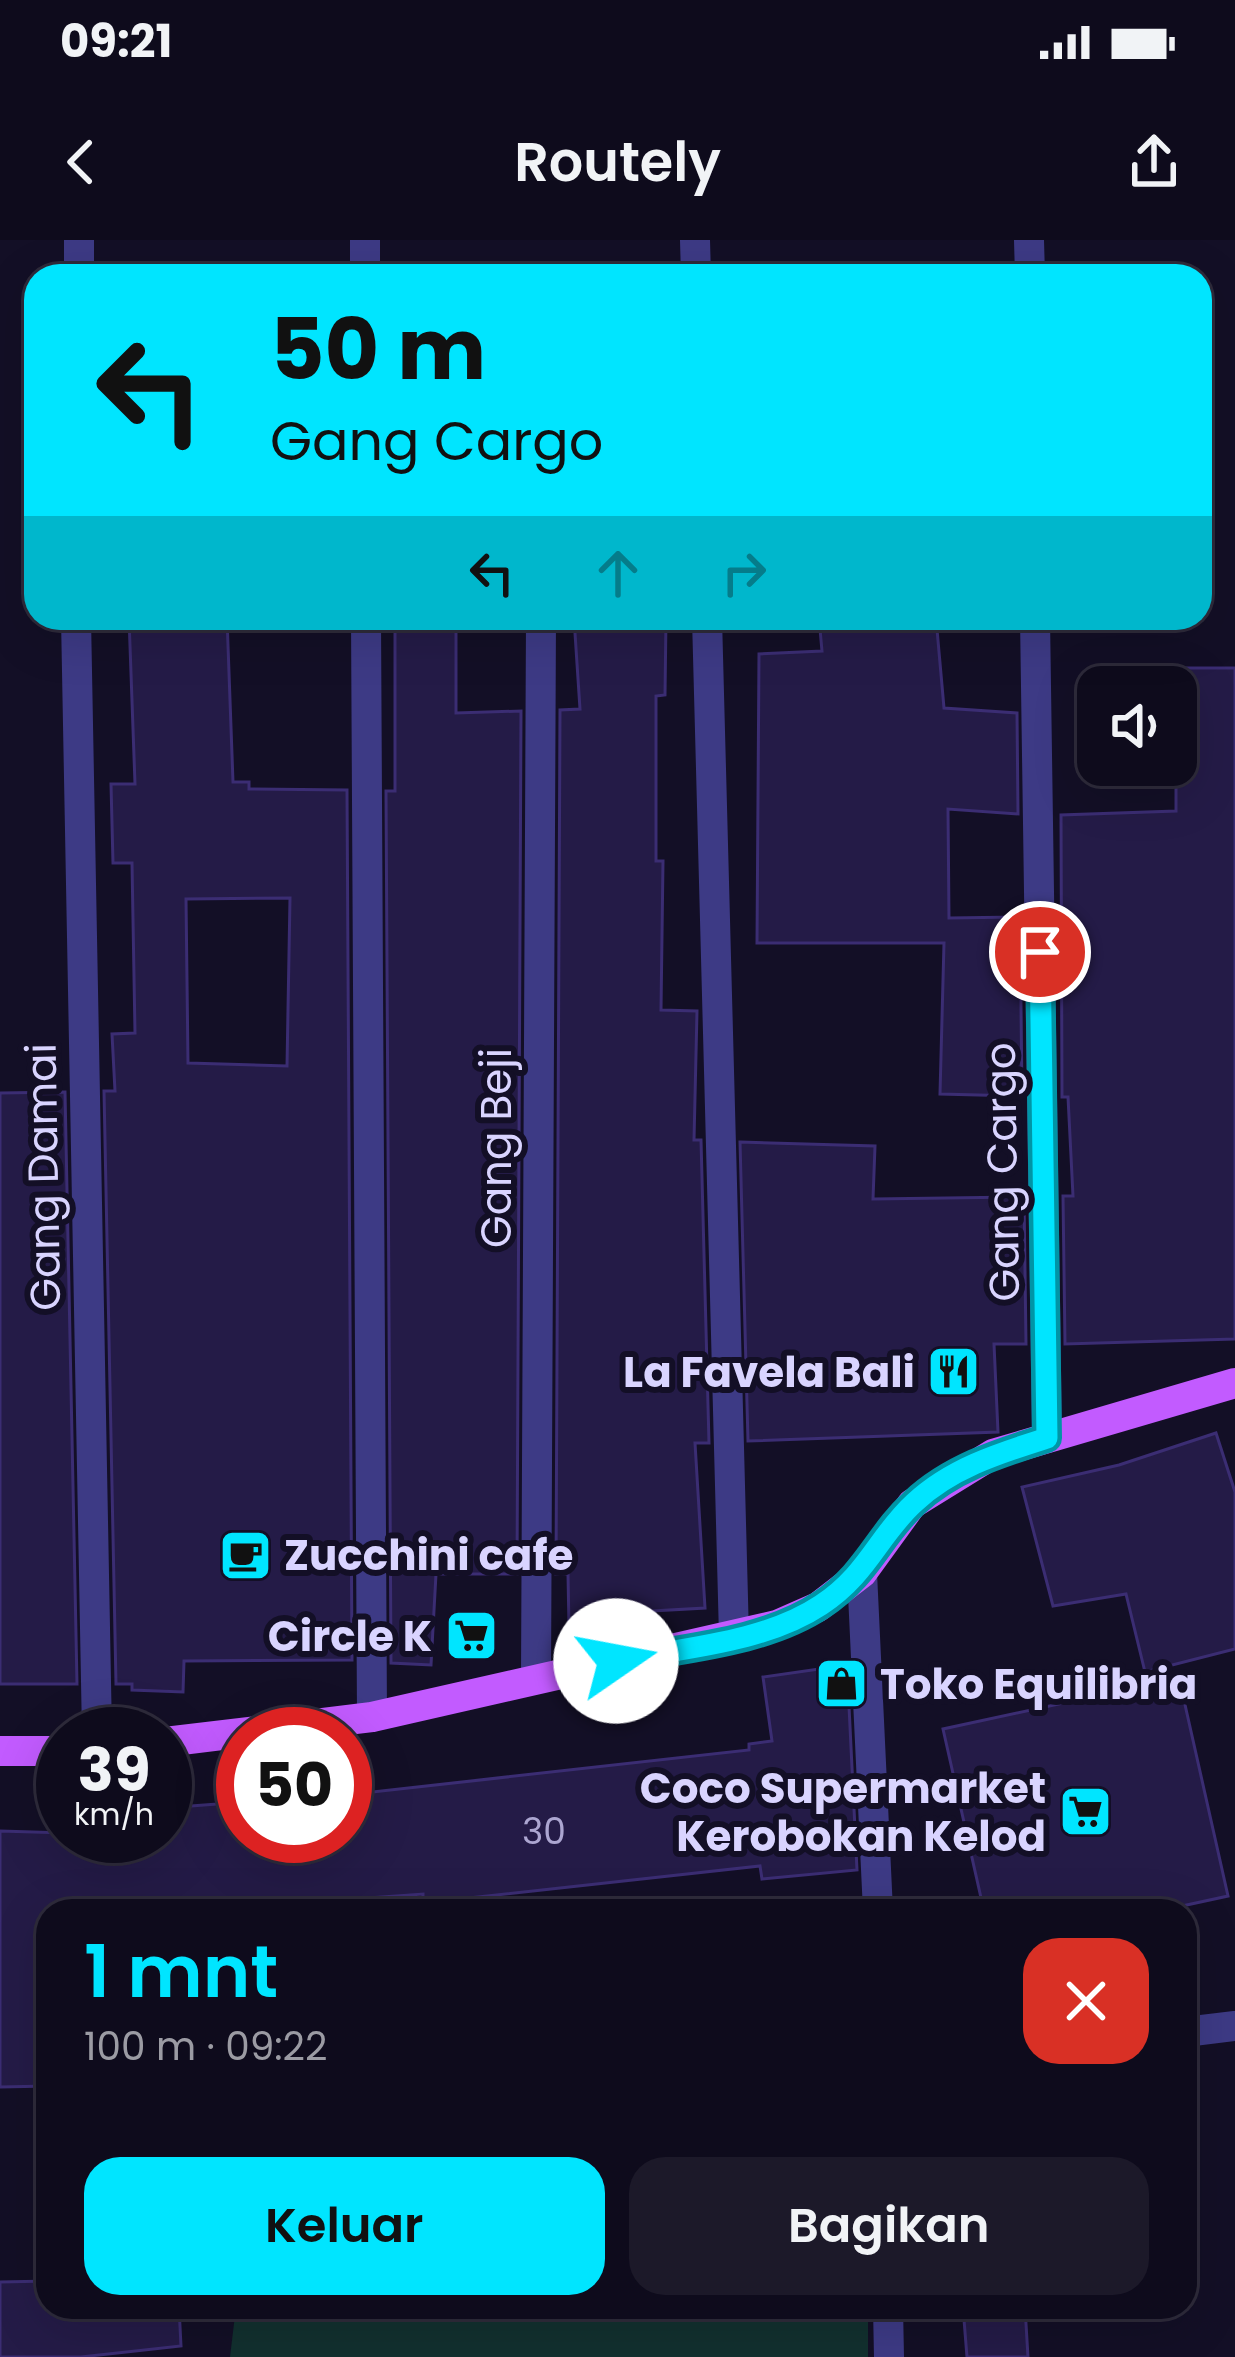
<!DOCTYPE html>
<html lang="id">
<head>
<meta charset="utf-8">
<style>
	body { margin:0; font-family:Poppins,sans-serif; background:#1c1929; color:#f1f3f6; height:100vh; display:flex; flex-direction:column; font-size:45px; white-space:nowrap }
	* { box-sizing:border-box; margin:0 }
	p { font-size:39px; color:#9b9ba3 }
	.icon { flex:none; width:66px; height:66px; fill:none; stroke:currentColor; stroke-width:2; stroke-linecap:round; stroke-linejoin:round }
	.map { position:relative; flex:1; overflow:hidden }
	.side { position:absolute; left:36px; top:1659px; width:1161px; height:420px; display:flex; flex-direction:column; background:#0e0b1c; border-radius:36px; box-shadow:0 12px 48px #0002,0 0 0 3px #2e2b3b }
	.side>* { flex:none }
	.banner { position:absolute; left:24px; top:24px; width:1188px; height:366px; border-radius:36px; box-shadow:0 12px 48px #0002,0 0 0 3px #2e2b3b; background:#00e5ff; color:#111; overflow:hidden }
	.buttons { position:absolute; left:1077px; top:426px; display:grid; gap:24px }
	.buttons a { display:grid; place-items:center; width:120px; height:120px; border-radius:24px; background:#0e0b1c; box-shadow:0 12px 48px #0002,0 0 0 3px #2e2b3b; font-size:60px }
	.speed { position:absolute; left:36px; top:1467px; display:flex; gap:24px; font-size:60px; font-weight:700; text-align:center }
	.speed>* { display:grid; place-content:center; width:156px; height:156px; border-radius:50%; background:#0e0b1c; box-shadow:0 12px 48px #0002,0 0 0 3px #2e2b3b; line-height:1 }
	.speed small { font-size:30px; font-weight:400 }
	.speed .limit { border:18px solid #d22; background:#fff; color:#111 }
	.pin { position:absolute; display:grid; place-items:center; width:102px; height:102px; color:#fff; margin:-51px; border:6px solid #fff; border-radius:50%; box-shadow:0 3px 12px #0007 }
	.me { position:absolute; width:132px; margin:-66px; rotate:78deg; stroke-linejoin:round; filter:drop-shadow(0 0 9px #0008) }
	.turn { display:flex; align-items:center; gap:42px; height:252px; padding:0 48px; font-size:54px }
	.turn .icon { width:156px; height:156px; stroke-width:2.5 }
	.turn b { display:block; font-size:84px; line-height:102px }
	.lanes { display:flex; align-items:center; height:114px; padding:0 48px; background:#0003; justify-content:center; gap:60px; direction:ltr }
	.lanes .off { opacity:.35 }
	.round { display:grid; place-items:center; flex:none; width:126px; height:126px; border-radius:36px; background:#1c1929 }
	.headline { display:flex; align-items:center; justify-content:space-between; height:204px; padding:0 48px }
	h1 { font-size:72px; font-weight:600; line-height:90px; color:#00e5ff }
	.button { display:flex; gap:24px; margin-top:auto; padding:24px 48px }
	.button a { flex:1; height:138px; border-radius:36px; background:#00e5ff; color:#111; font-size:48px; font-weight:600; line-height:138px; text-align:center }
	.button a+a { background:#1c1929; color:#f1f3f6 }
	.status { display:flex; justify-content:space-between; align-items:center; height:84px; padding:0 60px; background:#0e0b1c; direction:ltr }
	.status svg { height:33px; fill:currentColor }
	header { display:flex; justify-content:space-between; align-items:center; height:156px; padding:0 48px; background:#0e0b1c; font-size:54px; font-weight:600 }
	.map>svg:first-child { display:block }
	.green { fill:#12302f }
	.building { fill:#241b47; stroke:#3b2d73; stroke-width:3; fill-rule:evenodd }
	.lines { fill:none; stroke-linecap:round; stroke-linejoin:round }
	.minor { stroke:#3d3a85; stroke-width:30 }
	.major { stroke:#c25bff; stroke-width:30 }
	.route-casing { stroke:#0095a6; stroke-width:30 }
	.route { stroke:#00e5ff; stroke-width:21 }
	.labels { text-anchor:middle; stroke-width:12; stroke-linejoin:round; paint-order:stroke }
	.number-label { font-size:36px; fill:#aca6d1 }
	.street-label { font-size:42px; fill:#d9d4ff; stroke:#130f26 }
	.poi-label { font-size:42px; font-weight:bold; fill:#d9d4ff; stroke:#130f26; text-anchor:end }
</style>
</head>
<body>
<div class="status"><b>09:21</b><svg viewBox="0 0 49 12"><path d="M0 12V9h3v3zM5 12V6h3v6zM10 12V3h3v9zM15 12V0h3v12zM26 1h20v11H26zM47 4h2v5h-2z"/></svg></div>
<header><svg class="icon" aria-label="back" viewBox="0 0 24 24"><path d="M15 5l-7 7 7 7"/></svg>Routely<svg class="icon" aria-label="share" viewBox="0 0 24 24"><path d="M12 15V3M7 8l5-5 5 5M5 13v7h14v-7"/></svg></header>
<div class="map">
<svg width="1235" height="2117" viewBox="0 0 1235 2117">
	<rect width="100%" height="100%" fill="#130f26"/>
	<polygon class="green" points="236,2067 868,2067 868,2117 230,2117"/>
	<g class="building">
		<path d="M129 378H227L233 542H249V549L347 550 352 1420 184 1421 183 1452 132 1450V1444H116L104 851H115L112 794 135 793 132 623H113L111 544H135ZM290 658 287 826 188 823 186 659Z"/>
		<polygon points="395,378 456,378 456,473 521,471 517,1334 436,1334 431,1425 391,1423 386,551 395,551"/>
		<polygon points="574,378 666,378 665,455 656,456 656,621 663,621 661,770 697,771 694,900 701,900 709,1203 695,1203 705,1368 634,1372 634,1385 569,1387 568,1334 556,1334 560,470 580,469"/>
		<polygon points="819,378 936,378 944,468 1017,473 1018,574 948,569 949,678 1020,677 1022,856 940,854 944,703 757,703 759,414 822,411"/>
		<polygon points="1176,428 1235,428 1235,1099 1065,1104 1063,956 1073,956 1068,857 1062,857 1061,575 1176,571"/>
		<polygon points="65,852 77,1444 0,1444 0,853"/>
		<polygon points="740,902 875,906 873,959 1024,957 1026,1104 994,1104 998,1192 748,1201"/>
		<polygon points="1216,1193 1235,1252 1235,1409 1145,1432 1126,1354 1053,1366 1022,1247 1119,1225"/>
		<polygon points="847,1425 857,1630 762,1639 760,1626 423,1663 423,1654 186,1671 48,1671 48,1846 0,1847 0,1591 165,1596 165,1568 243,1562 243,1596 345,1596 345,1555 749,1510 749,1504 772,1501 763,1437"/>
		<polygon points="1179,1438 1228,1656 1159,1671 984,1671 943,1489"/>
		<polygon points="48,2041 48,2067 179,2067 181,2106 81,2117 0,2117 0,2042"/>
		<polygon points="963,2067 1025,2067 1028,2117 967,2117"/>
	</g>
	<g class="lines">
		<g class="minor">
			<polyline points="365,0 365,36"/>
			<polyline points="695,0 696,36"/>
			<polyline points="1029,0 1030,36"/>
			<polyline points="79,36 79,0"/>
			<polyline points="76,378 97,1494"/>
			<polyline points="366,378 372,1477"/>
			<polyline points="707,378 734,1396"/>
			<polyline points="1035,378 1047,1198"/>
			<polyline points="862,1333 878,1671"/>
			<polyline points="536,1438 541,378"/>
			<polyline points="1185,1792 1235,1786"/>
			<polyline points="888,2067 889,2117"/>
		</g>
		<g class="major">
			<polyline points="165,1502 372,1477 777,1385 818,1367 862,1333 912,1264 993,1214 1235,1143"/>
			<polyline points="0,1511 63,1511"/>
		</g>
	</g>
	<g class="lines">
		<defs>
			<path id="route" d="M616 1421C681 1408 764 1403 821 1365 868 1334 878 1296 914 1263 951 1228 1000 1213 1047 1198L1040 712"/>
		</defs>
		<use href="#route" class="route-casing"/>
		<use href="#route" class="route"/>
	</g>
	<defs>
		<symbol id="restaurant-square" viewBox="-11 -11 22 22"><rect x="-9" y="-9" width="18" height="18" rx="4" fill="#00e5ff" stroke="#130f26"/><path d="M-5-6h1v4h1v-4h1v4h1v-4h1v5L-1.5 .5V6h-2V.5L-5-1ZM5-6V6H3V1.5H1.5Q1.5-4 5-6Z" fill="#111"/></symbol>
		<symbol id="cafe-square" viewBox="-11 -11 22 22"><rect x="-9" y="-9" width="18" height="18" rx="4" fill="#00e5ff" stroke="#130f26"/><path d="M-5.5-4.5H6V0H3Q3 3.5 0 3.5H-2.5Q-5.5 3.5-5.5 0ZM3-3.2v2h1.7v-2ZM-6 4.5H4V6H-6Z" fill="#111"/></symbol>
		<symbol id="supermarket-square" viewBox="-11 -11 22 22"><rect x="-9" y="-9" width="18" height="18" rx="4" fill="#00e5ff" stroke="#130f26"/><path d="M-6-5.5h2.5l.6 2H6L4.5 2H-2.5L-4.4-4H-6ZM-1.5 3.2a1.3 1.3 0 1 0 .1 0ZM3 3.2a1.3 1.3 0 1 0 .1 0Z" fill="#111"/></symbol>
		<symbol id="shop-square" viewBox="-11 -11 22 22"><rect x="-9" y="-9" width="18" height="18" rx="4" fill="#00e5ff" stroke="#130f26"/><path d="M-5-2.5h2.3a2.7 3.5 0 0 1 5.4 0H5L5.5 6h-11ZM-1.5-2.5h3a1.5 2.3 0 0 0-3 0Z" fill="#111"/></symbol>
	</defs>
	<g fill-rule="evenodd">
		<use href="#restaurant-square" x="924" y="1102" width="59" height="59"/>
		<use href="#cafe-square" x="216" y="1286" width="59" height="59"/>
		<use href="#supermarket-square" x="442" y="1366" width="59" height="59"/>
		<use href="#shop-square" x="812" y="1414" width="59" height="59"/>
		<use href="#supermarket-square" x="1056" y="1542" width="59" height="59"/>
	</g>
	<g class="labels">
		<g class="number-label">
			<text x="544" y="1604">30</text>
		</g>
		<g class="street-label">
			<text transform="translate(496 908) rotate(-90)" y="15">Gang Beji</text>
			<text transform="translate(1002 932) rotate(-91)" y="15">Gang Cargo</text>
			<text transform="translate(43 937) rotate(-91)" y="15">Gang Damai</text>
		</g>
		<g class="poi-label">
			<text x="915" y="1147">La Favela Bali</text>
			<text x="284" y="1330" text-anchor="start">Zucchini cafe</text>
			<text x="432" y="1411">Circle K</text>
			<text x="880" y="1459" text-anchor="start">Toko Equilibria</text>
			<text x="1046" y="1563">Coco Supermarket<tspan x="1046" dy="48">Kerobokan Kelod</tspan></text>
		</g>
	</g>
</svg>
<div class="buttons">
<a><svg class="icon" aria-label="sound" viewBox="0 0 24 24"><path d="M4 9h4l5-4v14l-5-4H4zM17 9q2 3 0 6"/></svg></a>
</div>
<div class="speed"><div>39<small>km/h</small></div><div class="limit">50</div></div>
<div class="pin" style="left:1040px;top:712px;background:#d93025"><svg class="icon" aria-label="arrive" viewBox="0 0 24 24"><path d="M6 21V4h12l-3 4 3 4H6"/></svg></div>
<svg class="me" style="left:616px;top:1421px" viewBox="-20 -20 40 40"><circle r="19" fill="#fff"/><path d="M0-13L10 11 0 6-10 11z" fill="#00e5ff"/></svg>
<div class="banner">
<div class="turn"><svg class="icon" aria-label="left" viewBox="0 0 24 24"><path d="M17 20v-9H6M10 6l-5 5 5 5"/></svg><div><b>50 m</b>Gang Cargo</div></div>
<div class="lanes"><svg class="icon" aria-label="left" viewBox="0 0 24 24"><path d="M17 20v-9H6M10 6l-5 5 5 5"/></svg><svg class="icon off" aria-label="ahead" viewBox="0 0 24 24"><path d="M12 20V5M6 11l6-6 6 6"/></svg><svg class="icon off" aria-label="right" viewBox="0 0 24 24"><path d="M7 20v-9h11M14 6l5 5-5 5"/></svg></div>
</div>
<section class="side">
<div class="headline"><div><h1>1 mnt</h1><p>100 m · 09:22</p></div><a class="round" style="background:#d93025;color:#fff"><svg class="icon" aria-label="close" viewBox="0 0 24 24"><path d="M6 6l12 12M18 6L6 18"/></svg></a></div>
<div class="button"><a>Keluar</a><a>Bagikan</a></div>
</section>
</div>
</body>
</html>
